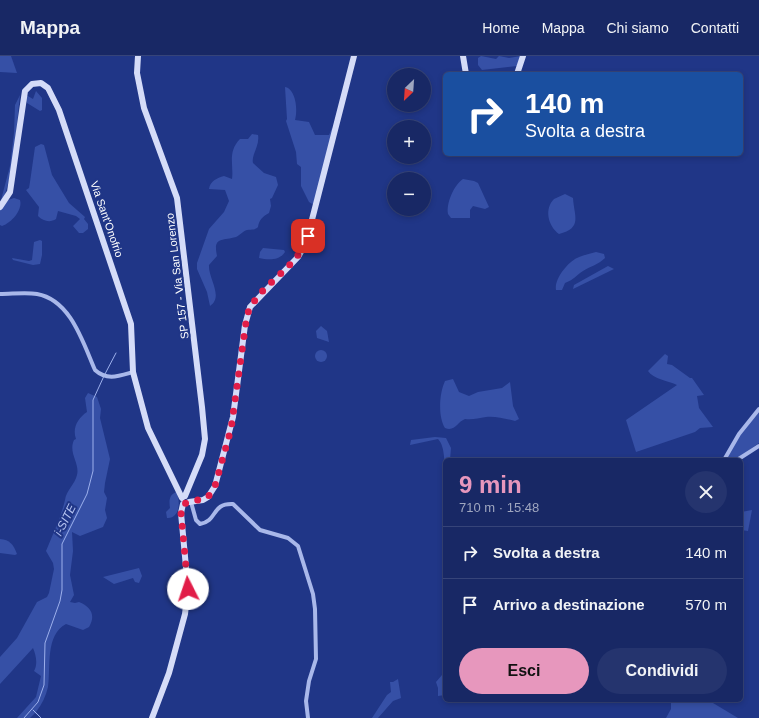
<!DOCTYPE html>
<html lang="it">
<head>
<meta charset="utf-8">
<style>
	body { margin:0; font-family:Arial,sans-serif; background:#25346e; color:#f1f3f6; height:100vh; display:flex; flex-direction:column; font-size:15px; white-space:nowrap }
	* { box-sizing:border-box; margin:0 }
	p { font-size:13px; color:#9fa6bf }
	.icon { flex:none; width:22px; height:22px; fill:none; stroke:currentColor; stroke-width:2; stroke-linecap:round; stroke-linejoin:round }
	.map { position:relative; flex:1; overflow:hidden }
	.side { position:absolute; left:443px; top:402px; width:300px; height:244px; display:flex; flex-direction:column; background:#182865; border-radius:6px; box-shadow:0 2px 6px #0003,0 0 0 1px #364479 }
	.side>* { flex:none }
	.guide { position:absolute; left:443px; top:16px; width:300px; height:84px; border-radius:6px; box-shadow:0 2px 6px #0003,0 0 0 1px #364479; background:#1a4fa0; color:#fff; overflow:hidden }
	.needle { width:26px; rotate:205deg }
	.buttons { position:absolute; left:387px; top:12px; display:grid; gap:8px }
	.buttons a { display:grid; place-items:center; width:44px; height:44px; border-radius:50%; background:#182865; box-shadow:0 2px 6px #0003,0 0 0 1px #364479; font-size:20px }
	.pin { position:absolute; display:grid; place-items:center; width:34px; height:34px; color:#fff; margin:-17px; border-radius:8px; box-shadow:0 2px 6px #0006 }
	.me { position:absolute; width:44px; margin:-22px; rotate:356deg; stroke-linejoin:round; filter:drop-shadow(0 0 3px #0008) }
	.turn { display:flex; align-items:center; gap:14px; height:84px; padding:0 16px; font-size:18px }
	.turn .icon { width:52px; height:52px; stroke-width:2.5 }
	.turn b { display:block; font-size:28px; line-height:34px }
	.round { display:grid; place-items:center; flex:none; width:42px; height:42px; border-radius:21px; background:#25346e }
	.head { display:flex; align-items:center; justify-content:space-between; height:68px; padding:0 16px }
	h1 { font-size:24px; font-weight:700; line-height:30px; color:#e797bd }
	.button { display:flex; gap:8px; margin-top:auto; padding:8px 16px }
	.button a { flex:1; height:46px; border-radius:24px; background:#e797bd; color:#111; font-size:16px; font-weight:700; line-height:46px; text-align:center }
	.button a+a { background:#25346e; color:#f1f3f6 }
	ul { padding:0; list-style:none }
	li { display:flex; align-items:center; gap:12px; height:52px; padding:0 16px; border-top:1px solid #364479 }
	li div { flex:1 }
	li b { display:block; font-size:15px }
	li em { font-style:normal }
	header { display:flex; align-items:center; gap:24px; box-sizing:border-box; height:56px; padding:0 20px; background:#182865; border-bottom:1px solid #364479 }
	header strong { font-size:19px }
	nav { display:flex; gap:22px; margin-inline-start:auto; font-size:14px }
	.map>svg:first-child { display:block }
	.green { fill:#3650a6 }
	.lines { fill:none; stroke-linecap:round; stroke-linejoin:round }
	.stream { stroke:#9db0ec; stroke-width:1 }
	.street { stroke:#a9b8ea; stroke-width:4 }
	.secondary { stroke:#d5dcf8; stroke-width:6 }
	.route { stroke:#e11d48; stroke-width:7; stroke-dasharray:0 12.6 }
	.labels { text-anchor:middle; stroke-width:4; stroke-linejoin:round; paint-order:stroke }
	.street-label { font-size:11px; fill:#fff; stroke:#203687 }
	.water-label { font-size:12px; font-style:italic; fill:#b5c3f1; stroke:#203687 }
</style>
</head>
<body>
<header>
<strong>Mappa</strong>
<nav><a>Home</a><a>Mappa</a><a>Chi siamo</a><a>Contatti</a></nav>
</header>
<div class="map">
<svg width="759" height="662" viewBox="0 0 759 662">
	<rect width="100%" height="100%" fill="#203687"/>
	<g class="green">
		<polygon points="0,0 11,0 17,17 0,16"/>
		<polygon points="481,0 496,3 499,0 509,2 521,0 517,10 482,14 478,9 478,2"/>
		<path d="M285 31C296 33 298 55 295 64L309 66 315 79H329L332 72 335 74 314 149 309 146 301 130V111L297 108 296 96 286 65 287 63Z"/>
		<polygon points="36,35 42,42 42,54 40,55 27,47 25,42 26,39 33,43"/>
		<path d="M20 39C17 63 13 132 0 148L10 110 14 77 15 49Z"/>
		<path d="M252 78 258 79C260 90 251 99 253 107L264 117 276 121 278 129 272 142 270 143 271 150 269 157C263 160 259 164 258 171 254 175 251 173 247 174 243 175 240 179 236 181 221 185 213 181 217 200L209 209C208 222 224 241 210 250L207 236 197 213V207L209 173 224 156 229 145 225 134 209 133C210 125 217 122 224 120L232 123C234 110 227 96 240 83H248Z"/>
		<path d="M41 88 44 89 52 119 69 147 85 161 84 163 88 168V173L83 177H79L73 170 80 163 76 160 58 155 56 163C50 167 43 165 38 160L39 151 26 134 29 132 30 126 35 91Z"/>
		<path d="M463 123 474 125 478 127 489 151 485 153 473 150 470 154V162H451L448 158C446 147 454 129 463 123Z"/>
		<path d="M565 138 573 142C574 160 583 172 559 178 548 170 544 153 554 143Z"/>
		<path d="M14 142 20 144C23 154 11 167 2 170L0 169V153L8 144Z"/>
		<polygon points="40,184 42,185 42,199 40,208 33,209 13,204 12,202 29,205 32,204 34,186"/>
		<path d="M263 192 284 194 285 196C279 205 268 204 259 202L260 196Z"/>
		<path d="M596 196 604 198 605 202C598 209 591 210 583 215 575 220 575 223 565 227L562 234H556C554 223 568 206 577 202 583 199 589 198 596 196Z"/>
		<polygon points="608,210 614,213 573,233 574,229"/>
		<polygon points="321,270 327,275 329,286 317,282 316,275"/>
		<circle cx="321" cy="300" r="6"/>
		<path d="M665 298 668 300 667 308 672 309 690 322H692L704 339 697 340 699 352 713 371 700 372 695 376 636 396 626 364 677 329C669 325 653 323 648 315Z"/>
		<path d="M453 323 459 336 469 340 478 336 502 332 510 326 513 350 519 363 515 365C506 363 496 360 486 361 478 362 473 364 465 363 457 366 455 376 445 372 438 361 439 338 445 325Z"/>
		<path d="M88 337 97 341 101 353 100 362 110 403 105 427 104 436 107 442 105 454 107 462 103 471 80 480 72 476 73 495 70 519 74 539 70 546 75 547 79 546C91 551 96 559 89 571L83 574 66 568C45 579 51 611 48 631 46 640 42 648 36 656L42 662 35 657 30 662H17L36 641 41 620 34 615C38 608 36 599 33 592L0 628V601L17 582 37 546 47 541 49 537 54 513 53 507 46 495C53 478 61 461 65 444 66 435 75 428 77 419 80 407 68 397 74 384L76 383C72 372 78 362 87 356L85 342Z"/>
		<polygon points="759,356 759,387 735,404 725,404 740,378"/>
		<path d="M435 381 446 382 451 392 450 404H445V421C444 411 446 391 438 383L410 389 411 384Z"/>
		<path d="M176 436C181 444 180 463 167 462L166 456 170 452C169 445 169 439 176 436Z"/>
		<polygon points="752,454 748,475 741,474 741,456"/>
		<path d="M0 483C10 484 13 488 17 498L15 499 0 497Z"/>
		<polygon points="139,512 142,520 139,527 135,526 133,522 114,528 103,521"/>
		<polygon points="442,619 445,639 438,640 438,632 436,626"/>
		<polygon points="398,623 401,642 393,645 378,662 372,662 387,639 391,636 390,626 393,626"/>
		<polygon points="671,644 708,644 738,662 666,662 671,653"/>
	</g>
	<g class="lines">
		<g class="stream">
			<polyline points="105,318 116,297"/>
			<polyline points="33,654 41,662"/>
			<polyline points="24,662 38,646 44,629 45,587 60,545 62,534 62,488 87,438 93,415 93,344 104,320"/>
		</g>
		<g class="street">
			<path d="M0 238C12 238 26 236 37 238 71 244 83 287 95 314 107 325 119 320 133 316"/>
			<polyline points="724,404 739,378 759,353"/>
			<polyline points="737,404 759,390"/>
			<path d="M191 446 196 464 200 468C218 465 211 447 233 448L260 474 288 482 298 490 313 538 315 553 316 603 309 625 306 645 308 662"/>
		</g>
		<g class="secondary">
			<polyline points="138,0 137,17 144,52 177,142 202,351 205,383 202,399 185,440"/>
			<polyline points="463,0 466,18"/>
			<polyline points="517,18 523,0"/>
			<polyline points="0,151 10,136 25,35 32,28 41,27 48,32 59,54 131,268 133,316 148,372 182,442"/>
			<polyline points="189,446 203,444 208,441 215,430 233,361 245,269 250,251 298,201 306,187 354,0"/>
			<polyline points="152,662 169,617 185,558 188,533 181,457 183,448"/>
		</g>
	</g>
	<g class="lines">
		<path class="route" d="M188 533 181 457 183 448 208 441 215 430 231 373 247 259C259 227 297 214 308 180"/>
	</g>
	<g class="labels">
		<g class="street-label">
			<text transform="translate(107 163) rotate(71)" y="4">Via Sant'Onofrio</text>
			<text transform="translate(177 220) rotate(-97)" y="4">SP 157 - Via San Lorenzo</text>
		</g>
		<g class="water-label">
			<text transform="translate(65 464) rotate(-63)" y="4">i-SITE</text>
		</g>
	</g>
</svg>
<div class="buttons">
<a><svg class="needle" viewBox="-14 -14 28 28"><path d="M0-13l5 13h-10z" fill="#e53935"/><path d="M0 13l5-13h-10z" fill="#9fa6bf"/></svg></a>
<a>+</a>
<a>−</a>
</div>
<div class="pin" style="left:308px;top:180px;background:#d93025"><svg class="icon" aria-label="arrive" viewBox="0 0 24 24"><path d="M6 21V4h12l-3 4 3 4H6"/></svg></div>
<svg class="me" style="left:188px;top:533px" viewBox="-20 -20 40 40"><circle r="19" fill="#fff"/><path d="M0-13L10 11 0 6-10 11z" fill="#e11d48"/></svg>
<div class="guide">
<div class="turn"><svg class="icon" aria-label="right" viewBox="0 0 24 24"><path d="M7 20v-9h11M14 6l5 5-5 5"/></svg><div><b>140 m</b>Svolta a destra</div></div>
</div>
<section class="side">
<div class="head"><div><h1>9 min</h1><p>710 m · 15:48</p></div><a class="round"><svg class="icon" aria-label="close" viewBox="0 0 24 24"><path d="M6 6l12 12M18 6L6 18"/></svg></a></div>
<ul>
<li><svg class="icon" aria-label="right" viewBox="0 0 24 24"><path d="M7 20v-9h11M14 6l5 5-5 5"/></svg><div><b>Svolta a destra</b></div><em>140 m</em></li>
<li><svg class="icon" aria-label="arrive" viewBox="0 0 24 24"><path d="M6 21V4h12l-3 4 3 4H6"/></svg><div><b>Arrivo a destinazione</b></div><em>570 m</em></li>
</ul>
<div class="button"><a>Esci</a><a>Condividi</a></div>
</section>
</div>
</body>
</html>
